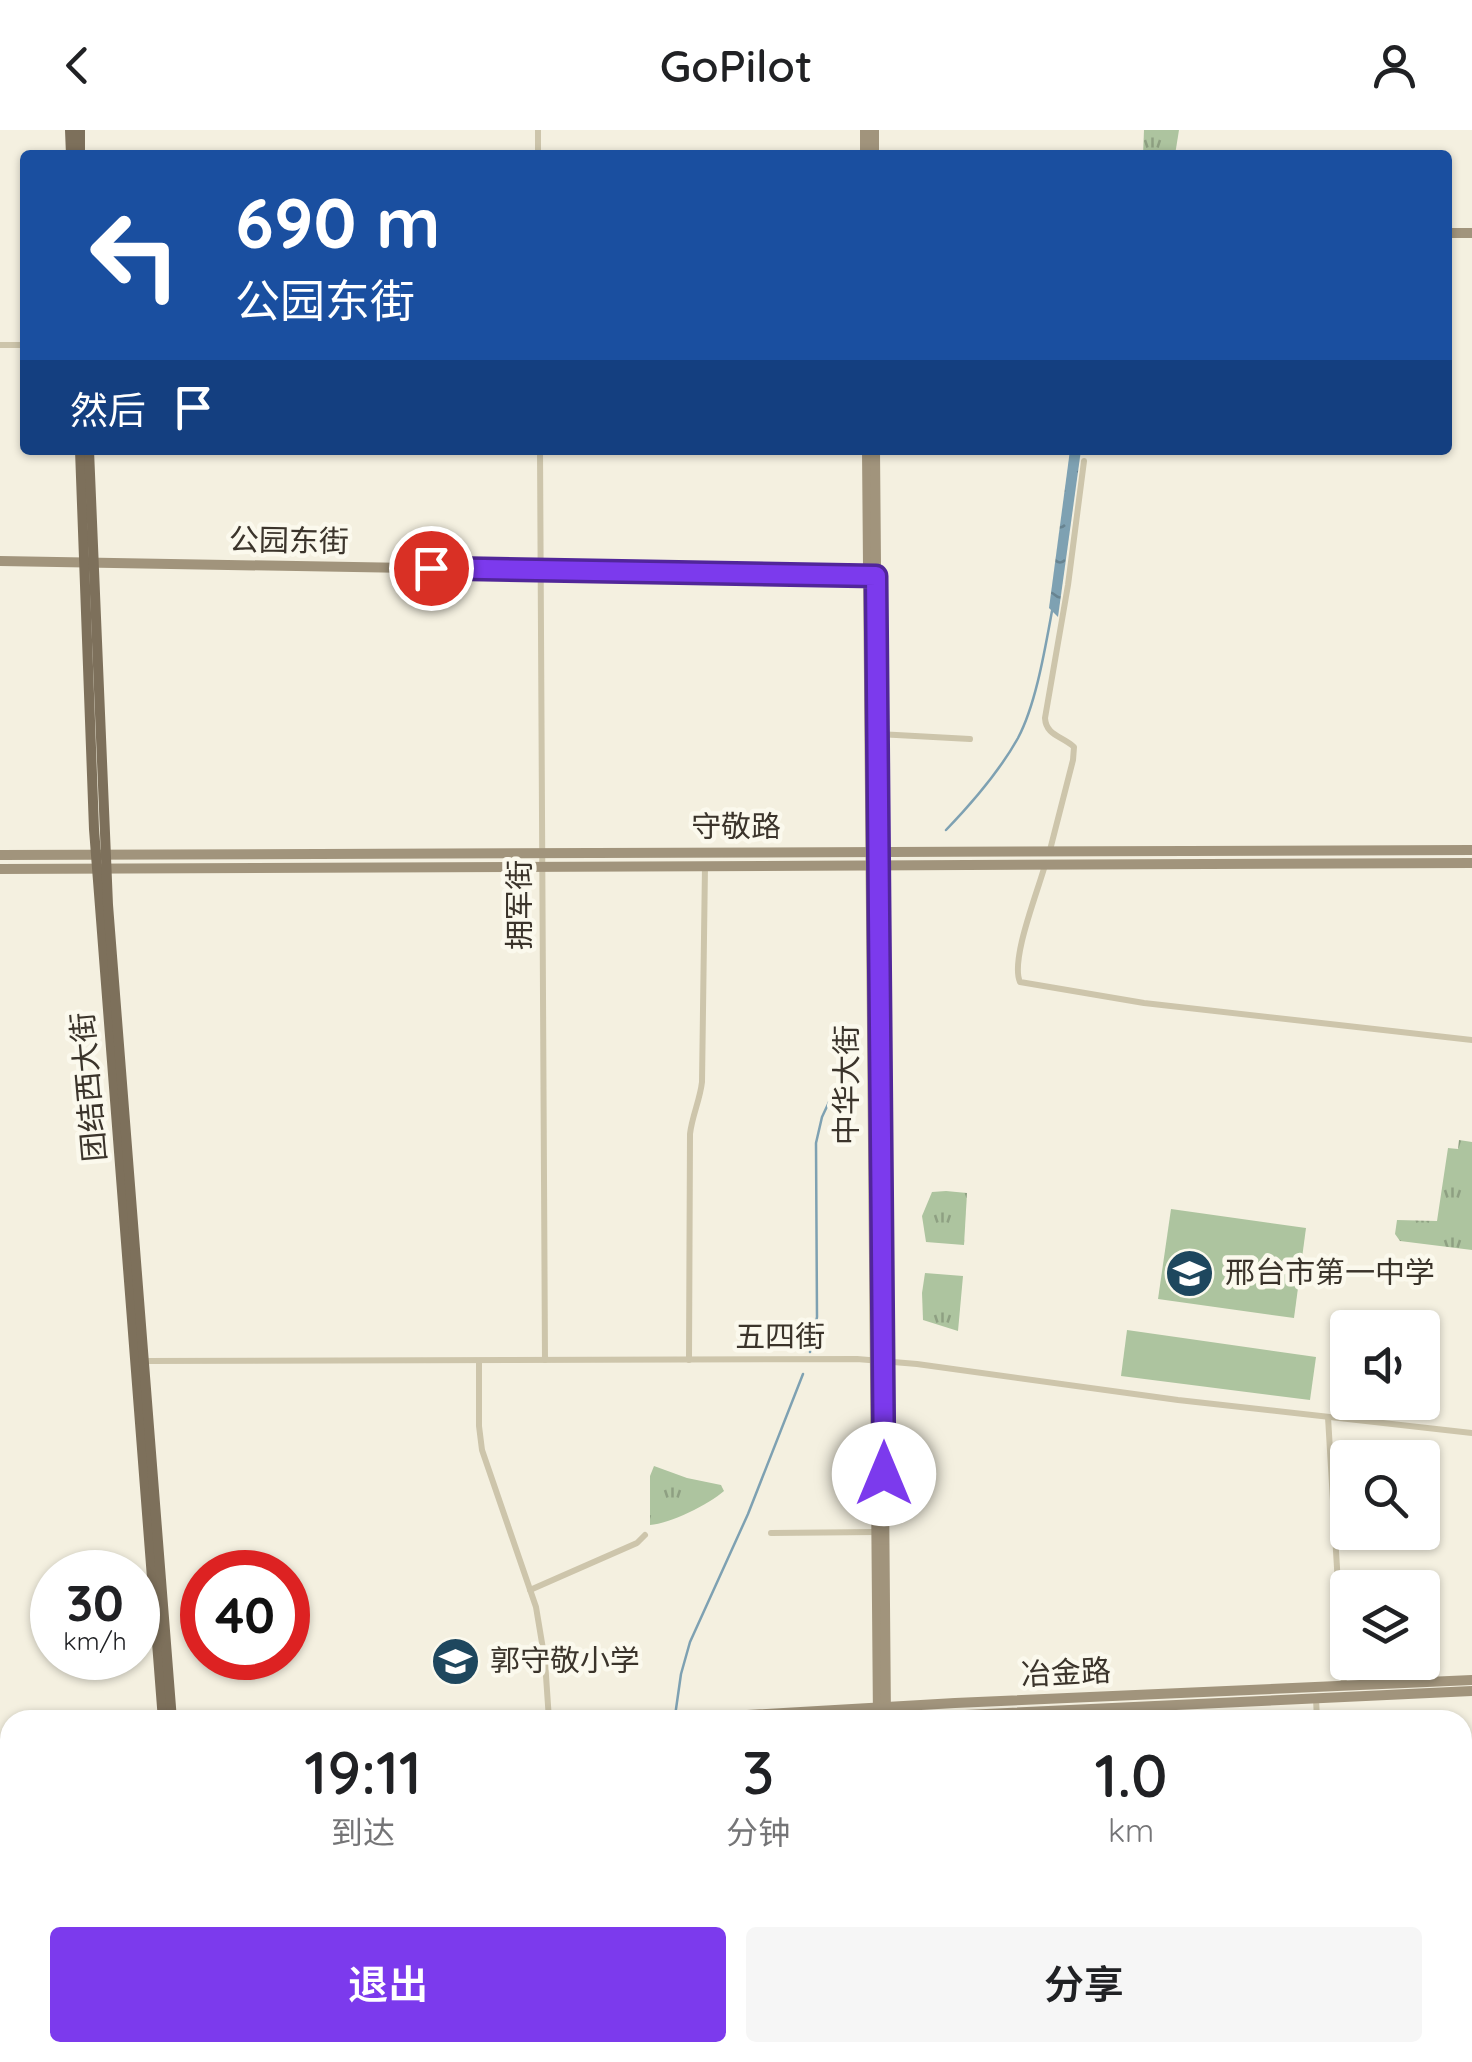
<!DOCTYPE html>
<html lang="zh">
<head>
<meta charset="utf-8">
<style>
	body { margin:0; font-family:Quicksand,"Noto Sans SC",sans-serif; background:#f6f6f6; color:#202124; height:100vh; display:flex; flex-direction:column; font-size:38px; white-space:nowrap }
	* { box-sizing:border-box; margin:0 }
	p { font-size:32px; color:#757577 }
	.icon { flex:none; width:55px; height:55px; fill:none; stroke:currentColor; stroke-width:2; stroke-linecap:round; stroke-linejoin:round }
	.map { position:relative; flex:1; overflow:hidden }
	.side { position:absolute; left:0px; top:1580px; width:1472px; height:352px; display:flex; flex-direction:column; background:#fff; border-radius:30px 30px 0 0; box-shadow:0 2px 8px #0004 }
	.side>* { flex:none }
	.hud { position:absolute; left:20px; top:20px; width:1432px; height:305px; border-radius:10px; box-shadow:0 2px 8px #0004; background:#1a4fa0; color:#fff; overflow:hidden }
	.buttons { position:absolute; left:1330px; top:1180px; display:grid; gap:20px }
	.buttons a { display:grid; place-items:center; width:110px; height:110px; border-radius:10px; background:#fff; box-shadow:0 2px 8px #0004; font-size:50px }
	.speed { position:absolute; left:30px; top:1420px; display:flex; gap:20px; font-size:50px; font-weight:700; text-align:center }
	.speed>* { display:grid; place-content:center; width:130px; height:130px; border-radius:50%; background:#fff; box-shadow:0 2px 8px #0004; line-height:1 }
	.speed small { font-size:25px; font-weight:400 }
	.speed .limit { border:15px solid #d22; background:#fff; color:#111 }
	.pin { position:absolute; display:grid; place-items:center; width:85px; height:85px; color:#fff; margin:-42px; border:5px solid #fff; border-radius:50%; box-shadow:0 2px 10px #0007 }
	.me { position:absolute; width:110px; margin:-55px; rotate:0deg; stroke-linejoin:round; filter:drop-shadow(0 0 8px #0008) }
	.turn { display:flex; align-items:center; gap:35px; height:210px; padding:0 50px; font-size:45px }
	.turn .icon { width:130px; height:130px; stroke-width:2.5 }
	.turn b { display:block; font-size:70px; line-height:85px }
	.then { display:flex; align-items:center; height:95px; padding:0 50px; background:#0003; gap:20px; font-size:38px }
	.eta { display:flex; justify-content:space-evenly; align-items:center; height:170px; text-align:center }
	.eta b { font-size:60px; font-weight:600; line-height:70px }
	.action { display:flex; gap:20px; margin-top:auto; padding:20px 50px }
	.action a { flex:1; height:115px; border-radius:10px; background:#7c3aed; color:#fff; font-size:40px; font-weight:600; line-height:115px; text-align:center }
	.action a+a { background:#f6f6f6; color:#202124 }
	header { display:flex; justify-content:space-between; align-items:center; height:130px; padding:0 50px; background:#fff; font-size:45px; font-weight:600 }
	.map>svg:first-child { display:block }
	.grass { fill:url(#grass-tufts) }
	.garden { fill:#adc49f }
	.water { fill:url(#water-ripples) }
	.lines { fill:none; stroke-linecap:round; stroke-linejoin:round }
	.stream { stroke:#7ea1b2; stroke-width:2.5 }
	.street { stroke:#cdc5ab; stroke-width:6 }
	.secondary { stroke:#a1947c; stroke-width:10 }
	.primary { stroke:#7d705b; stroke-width:10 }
	.route-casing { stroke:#51269a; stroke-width:25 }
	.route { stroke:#7c3aed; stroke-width:18 }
	.labels { text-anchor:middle; stroke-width:9; stroke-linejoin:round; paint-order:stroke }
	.street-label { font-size:30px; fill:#3b342b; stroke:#fbf9ed }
	.poi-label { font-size:30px; fill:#3b342b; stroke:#fbf9ed; text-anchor:start }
</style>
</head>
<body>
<header><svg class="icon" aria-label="back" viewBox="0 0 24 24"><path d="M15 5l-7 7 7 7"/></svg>GoPilot<svg class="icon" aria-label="person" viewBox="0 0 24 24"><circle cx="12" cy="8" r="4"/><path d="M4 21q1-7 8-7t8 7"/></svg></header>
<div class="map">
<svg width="1472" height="1932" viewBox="0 0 1472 1932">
	<defs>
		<pattern id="grass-tufts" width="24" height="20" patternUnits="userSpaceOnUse" patternTransform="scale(2.5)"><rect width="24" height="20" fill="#adc49f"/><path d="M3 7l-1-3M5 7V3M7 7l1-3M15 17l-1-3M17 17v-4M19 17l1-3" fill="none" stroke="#8ea082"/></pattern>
		<pattern id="water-ripples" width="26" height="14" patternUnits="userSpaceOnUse" patternTransform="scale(2.5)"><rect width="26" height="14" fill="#7ea1b2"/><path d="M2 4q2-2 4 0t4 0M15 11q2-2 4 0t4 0" fill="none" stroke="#688491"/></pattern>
	</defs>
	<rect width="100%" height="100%" fill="#f4f0e0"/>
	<g class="grass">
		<polygon points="1144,0 1179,0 1175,25 1143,25"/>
		<polygon points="1459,1010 1472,1012 1472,1120 1400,1111 1395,1104 1397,1090 1437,1091 1448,1018 1458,1019"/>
		<polygon points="946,1061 967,1063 964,1115 926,1112 922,1086 932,1062"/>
		<polygon points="925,1143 963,1146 958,1201 923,1190 922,1163"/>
		<path d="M654 1336 687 1348 721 1355 724 1361C709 1374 670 1394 650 1395V1346Z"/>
		<rect x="592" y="1923" width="62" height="9"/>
	</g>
	<g class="garden">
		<polygon points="1171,1079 1306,1098 1294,1188 1158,1169"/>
		<polygon points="1127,1200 1316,1227 1310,1270 1121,1246"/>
	</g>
	<polygon class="water" points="1070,320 1081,320 1058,487 1049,478"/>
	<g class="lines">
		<g class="stream">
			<path d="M946 700C973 672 999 642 1018 608 1036 574 1045 519 1052 481"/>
			<polyline points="810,1222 817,1187 816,1013 822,987 837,955"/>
			<polyline points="675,1586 681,1544 690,1512 748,1384 803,1244"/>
			<polyline points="626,1932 628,1922"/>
		</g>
		<g class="street">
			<polyline points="538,0 538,25"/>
			<polyline points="0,215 25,215"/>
			<polyline points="540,320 545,1230"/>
			<polyline points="878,604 970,609"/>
			<path d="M1050 720 1073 630 1074 617C1063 606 1046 606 1045 588L1068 455 1084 331"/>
			<path d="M1045 735C1038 761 1010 830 1020 852L1144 873 1472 910"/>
			<path d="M689 1230 690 1004C692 986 700 970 702 952L705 736"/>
			<polyline points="144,1231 857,1229 917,1234 1178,1270 1472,1303"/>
			<polyline points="479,1231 479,1296 482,1320 536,1477 545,1531 549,1590"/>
			<polyline points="1328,1287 1344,1555"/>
			<polyline points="771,1403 876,1402"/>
			<polyline points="530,1460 637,1413 645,1405"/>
			<polyline points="1316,1568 1317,1590"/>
			<polyline points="552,1922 552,1932"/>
			<polyline points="1335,1931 1345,1932"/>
		</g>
		<g class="secondary">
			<polyline points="865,0 865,25"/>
			<polyline points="874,0 874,25"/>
			<polyline points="1448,103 1472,103"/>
			<polyline points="867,320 878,1590"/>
			<polyline points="875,320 886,1590"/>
			<polyline points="0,431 874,446"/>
			<polyline points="0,725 1472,720"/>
			<polyline points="0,739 1472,733"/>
			<polyline points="662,1590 955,1573 1472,1550"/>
			<polyline points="859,1590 1472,1561"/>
			<polyline points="0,1623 10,1622"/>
			<polyline points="0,1633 10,1633"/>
			<polyline points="881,1922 881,1932"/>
			<polyline points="889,1922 889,1932"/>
		</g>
		<g class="primary">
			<polyline points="70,0 71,25"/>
			<polyline points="80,0 80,25"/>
			<polyline points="80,320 94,699 163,1590"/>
			<polyline points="89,320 108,775 172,1590"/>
			<polyline points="189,1922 189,1932"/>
			<polyline points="197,1922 198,1932"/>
		</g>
	</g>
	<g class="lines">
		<defs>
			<polyline id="route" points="431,438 876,446 884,1344"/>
		</defs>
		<use href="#route" class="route-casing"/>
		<use href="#route" class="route"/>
	</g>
	<defs>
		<symbol id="school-disc" viewBox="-11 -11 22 22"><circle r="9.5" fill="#1e475e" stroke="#fbf9ed"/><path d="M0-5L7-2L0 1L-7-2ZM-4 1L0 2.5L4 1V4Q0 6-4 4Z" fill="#fff"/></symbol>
	</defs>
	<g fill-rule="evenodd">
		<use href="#school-disc" x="1162" y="1116" width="55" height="55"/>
		<use href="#school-disc" x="428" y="1504" width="55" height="55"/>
	</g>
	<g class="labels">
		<g class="street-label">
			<text transform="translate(289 411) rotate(1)" y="10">公园东街</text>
			<text x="736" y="707">守敬路</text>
			<text transform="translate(520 775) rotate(-90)" y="10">拥军街</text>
			<text transform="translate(847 955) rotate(-90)" y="10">中华大街</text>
			<text transform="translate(89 957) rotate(-95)" y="10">团结西大街</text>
			<text x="780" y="1217">五四街</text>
			<text transform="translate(1066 1543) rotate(-3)" y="10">冶金路</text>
		</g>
		<g class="poi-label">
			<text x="1225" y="1153">邢台市第一中学</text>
			<text x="490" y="1541">郭守敬小学</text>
		</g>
	</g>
</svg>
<div class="buttons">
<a><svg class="icon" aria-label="sound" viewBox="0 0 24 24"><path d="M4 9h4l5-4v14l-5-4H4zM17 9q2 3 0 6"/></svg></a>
<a><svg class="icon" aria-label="search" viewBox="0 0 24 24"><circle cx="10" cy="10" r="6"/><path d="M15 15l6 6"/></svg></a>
<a><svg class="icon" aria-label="layers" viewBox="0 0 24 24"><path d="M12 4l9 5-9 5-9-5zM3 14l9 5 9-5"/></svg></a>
</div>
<div class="speed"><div>30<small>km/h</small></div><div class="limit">40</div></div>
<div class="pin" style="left:431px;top:438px;background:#d93025"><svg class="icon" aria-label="arrive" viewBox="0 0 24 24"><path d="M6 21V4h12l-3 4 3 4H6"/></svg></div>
<svg class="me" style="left:884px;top:1344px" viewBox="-20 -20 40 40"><circle r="19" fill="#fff"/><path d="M0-13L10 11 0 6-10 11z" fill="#7c3aed"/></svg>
<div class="hud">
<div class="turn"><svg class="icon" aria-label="left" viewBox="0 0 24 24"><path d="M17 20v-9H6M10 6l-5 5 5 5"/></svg><div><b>690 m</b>公园东街</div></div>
<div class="then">然后<svg class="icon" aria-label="arrive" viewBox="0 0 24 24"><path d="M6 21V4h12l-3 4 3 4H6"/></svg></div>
</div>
<section class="side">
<div class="eta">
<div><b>19:11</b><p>到达</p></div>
<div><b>3</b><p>分钟</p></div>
<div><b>1.0</b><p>km</p></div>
</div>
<div class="action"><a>退出</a><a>分享</a></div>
</section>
</div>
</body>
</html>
